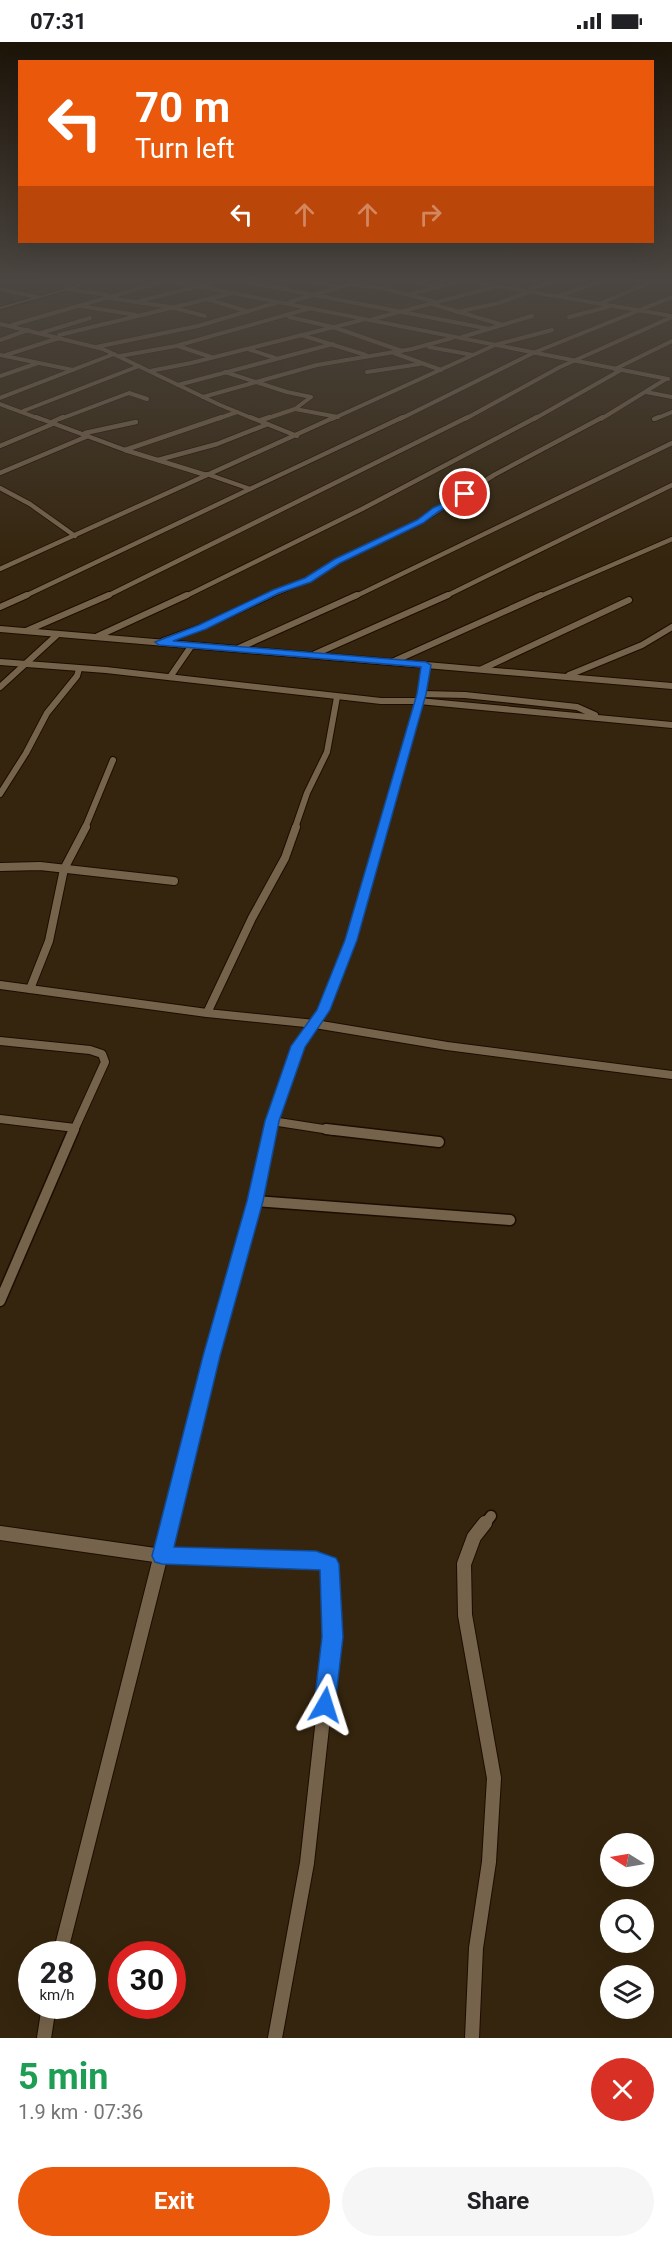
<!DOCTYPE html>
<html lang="en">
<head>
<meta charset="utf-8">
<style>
	body { margin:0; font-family:Roboto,sans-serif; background:#f6f6f6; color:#202124; height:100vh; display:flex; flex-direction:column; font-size:22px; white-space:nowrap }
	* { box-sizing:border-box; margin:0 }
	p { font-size:20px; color:#757577 }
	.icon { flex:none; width:33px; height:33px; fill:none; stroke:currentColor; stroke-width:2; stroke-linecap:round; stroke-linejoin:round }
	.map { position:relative; height:1996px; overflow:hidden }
	.drawer { display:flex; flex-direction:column; background:#fff; flex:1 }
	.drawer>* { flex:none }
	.hud { position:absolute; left:18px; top:18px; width:636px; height:183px; border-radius:0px; box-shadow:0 6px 24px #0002; background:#ea580c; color:#fff; overflow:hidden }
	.needle { width:39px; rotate:281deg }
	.tools { position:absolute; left:600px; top:1791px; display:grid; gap:12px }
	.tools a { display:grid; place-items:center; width:54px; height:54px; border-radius:50%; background:#fff; box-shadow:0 6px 24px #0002; font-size:30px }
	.speed { position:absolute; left:18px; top:1899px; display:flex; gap:12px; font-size:30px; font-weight:700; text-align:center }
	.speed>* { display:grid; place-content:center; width:78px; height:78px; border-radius:50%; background:#fff; box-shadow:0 6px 24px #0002; line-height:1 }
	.speed small { font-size:15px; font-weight:400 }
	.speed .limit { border:9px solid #d22; background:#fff; color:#111 }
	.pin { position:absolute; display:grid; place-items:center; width:51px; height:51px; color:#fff; margin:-26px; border:3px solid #fff; border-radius:50%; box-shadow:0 2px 6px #0007 }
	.me { position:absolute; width:66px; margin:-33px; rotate:6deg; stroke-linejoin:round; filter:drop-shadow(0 0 4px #0008) }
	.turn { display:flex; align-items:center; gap:21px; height:126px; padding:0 18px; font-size:27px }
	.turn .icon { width:78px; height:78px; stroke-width:2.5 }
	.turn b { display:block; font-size:42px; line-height:51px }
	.lanes { display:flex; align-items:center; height:57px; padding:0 18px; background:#0003; justify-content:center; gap:30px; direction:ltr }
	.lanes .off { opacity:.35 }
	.round { display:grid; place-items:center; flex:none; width:63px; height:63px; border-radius:32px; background:#f6f6f6 }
	.headline { display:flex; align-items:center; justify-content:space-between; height:102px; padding:0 18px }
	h1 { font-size:36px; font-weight:700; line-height:45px; color:#1e9e55 }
	.button { display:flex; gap:12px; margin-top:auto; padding:12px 18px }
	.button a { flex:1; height:69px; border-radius:36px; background:#ea580c; color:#fff; font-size:24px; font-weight:700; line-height:69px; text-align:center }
	.button a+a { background:#f6f6f6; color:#202124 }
	.status { display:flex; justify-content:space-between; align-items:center; height:42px; padding:0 30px; background:#fff; direction:ltr }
	.status svg { height:16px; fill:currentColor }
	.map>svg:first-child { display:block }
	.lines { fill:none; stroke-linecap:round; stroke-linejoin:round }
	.minor-far5-casing { stroke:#1c0d00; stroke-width:5 }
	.minor-far4-casing { stroke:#1c0d00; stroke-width:6 }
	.minor-far3-casing { stroke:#1c0d00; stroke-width:8 }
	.minor-far2-casing { stroke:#1c0d00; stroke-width:10 }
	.minor-far1-casing { stroke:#1c0d00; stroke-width:13 }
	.minor-casing { stroke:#1c0d00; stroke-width:16 }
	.secondary-casing { stroke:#1c0d00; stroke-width:3 }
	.minor-far5 { stroke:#76634b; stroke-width:4 }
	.minor-far4 { stroke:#76634b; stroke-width:4.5 }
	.minor-far3 { stroke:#76634b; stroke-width:6 }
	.minor-far2 { stroke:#76634b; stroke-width:8 }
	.minor-far1 { stroke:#76634b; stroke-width:10 }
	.minor { stroke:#76634b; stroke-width:14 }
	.secondary { fill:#8d7046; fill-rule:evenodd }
	.route { fill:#1a73e8; stroke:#114b97; stroke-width:1.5 }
</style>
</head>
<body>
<div class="status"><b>07:31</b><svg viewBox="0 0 49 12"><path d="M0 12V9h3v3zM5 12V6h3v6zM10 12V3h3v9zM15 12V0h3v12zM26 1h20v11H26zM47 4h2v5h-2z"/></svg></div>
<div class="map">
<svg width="672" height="1996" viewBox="0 0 672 1996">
	<rect width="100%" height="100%" fill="#35250e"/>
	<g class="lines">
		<defs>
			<g id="minor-far5">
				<polyline points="177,240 668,337"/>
				<polyline points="247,240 490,287"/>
				<polyline points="311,240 337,244"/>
				<polyline points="408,240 437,244"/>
				<polyline points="473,240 672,274"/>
				<polyline points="351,242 386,247 436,260"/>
				<polyline points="0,247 37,255"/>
				<polyline points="66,247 108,253"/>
				<polyline points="527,249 551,240"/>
				<polyline points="410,252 458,240"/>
				<polyline points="559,254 599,240"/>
				<polyline points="109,256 170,265 205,274"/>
				<polyline points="207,257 246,269"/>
				<polyline points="139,259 215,240"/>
				<polyline points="289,260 354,241"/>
				<polyline points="601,261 652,240"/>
				<polyline points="432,262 503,283"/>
				<polyline points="81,264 136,273"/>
				<polyline points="457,270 499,261 529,250"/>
				<polyline points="289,275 333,285 402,309"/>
				<polyline points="569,275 608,265"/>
				<polyline points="373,277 494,245"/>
				<polyline points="0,282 103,307 220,363 254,377"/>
				<polyline points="12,283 162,240"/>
				<polyline points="41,291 90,276"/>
				<polyline points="59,293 233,251"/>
				<polyline points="301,293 366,313"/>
				<polyline points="462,295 532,274"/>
				<polyline points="0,298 28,288"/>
				<polyline points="178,304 211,315"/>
				<polyline points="96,305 198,284 279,260"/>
				<polyline points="429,305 473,313"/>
				<polyline points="248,307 275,316"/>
				<polyline points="394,311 441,328"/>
				<polyline points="0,313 73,328"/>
				<polyline points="6,313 59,296"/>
				<polyline points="120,314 176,304 311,266"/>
				<polyline points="615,327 672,299"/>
				<polyline points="150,329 191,321 362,278"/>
				<polyline points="225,330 287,350 311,355 295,367 265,377"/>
				<polyline points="367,330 420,322"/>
				<polyline points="0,334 38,321"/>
				<polyline points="178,343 333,302"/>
				<polyline points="646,350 672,355"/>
				<polyline points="203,355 317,323 412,307 452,296"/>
				<polyline points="0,356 114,312"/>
				<polyline points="0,362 40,377"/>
				<polyline points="295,367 338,375"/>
				<polyline points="23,369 139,324"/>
				<polyline points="60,377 129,351 147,357"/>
				<polyline points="217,377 237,370"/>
				<polyline points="332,377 495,303 552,288"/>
				<polyline points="400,377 533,311 672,255"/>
				<polyline points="465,377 560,325 672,275"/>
				<polyline points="534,377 621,328"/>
				<polyline points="601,377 666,337"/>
				<polyline points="655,377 672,370"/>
			</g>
			<g id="minor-far4">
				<polyline points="36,375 125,408 206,433"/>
				<polyline points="250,375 297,394"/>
				<polyline points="654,377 659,375"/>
				<polyline points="261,378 270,375"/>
				<polyline points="52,380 63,375"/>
				<polyline points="85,391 136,380"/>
				<polyline points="0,404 55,381"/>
				<polyline points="125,408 222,375"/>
				<polyline points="158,418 217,402 268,382"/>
				<polyline points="0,431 88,394"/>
				<polyline points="207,432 250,447 403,375"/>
				<polyline points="0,446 30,462 75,494"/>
				<polyline points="0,527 335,375"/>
				<polyline points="23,555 250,447"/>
				<polyline points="105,555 468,375"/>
				<polyline points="184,555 362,467 537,375"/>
				<polyline points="266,555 308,538 338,519 420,480 494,433 603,375"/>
				<polyline points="354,555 672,401"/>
				<polyline points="444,555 672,443"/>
				<polyline points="538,555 672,497"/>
			</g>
			<g id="minor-far3">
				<polyline points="0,565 27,553"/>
				<polyline points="0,587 426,623 422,652 383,786"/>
				<polyline points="26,589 109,553"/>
				<polyline points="98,594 187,553"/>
				<polyline points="163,599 202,585 270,553"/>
				<polyline points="239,606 357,553"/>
				<polyline points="315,612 448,553"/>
				<polyline points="0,620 106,628 381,659 419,659 672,683"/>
				<polyline points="392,620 541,553"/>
				<polyline points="426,623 672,644"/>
				<polyline points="482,627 629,558"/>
				<polyline points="569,633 642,603 672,585"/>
				<polyline points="170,635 192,603"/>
				<polyline points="0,645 58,592"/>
				<polyline points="422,652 465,653 577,665 595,673"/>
				<polyline points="0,752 26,711 47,671 77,634 79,627"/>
				<polyline points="85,786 113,718"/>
				<polyline points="295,786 307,751 327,710 337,655"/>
			</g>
			<g id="minor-far2">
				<polyline points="296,785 285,816 252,876 207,971 315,982 447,1004 672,1033"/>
				<polyline points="0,825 40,824 174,839"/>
				<polyline points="0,943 207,971"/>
				<polyline points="30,947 49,899 64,827 86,785"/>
				<polyline points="0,999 90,1008 102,1012 105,1020 75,1086"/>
				<polyline points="0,1077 75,1086 74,1089"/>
				<polyline points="272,1079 336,1089"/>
				<polyline points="270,1089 298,1004 323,968 351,898 384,785"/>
			</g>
			<g id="minor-far1">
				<polyline points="326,1087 439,1100"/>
				<polyline points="255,1159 510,1178"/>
				<polyline points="0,1259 74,1087"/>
				<polyline points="169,1483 212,1314 255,1159 270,1087"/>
				<polyline points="484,1483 491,1474"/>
			</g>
			<g id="minor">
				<polyline points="0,1491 162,1514 316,1518 330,1522 332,1595 307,1821 275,1996"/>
				<polyline points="60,1912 169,1481"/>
				<polyline points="44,1996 49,1964"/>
				<polyline points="472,1996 476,1906 489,1820 494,1736 465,1573 464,1522 474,1495 485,1481"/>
			</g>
			<polygon id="secondary" points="90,240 95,240 0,267 0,265"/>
		</defs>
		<use href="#minor-far5" class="minor-far5-casing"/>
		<use href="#minor-far4" class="minor-far4-casing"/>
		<use href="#minor-far3" class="minor-far3-casing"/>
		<use href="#minor-far2" class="minor-far2-casing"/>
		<use href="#minor-far1" class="minor-far1-casing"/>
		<use href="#minor" class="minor-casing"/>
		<use href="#secondary" class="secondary-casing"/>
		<use href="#minor-far5" class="minor-far5"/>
		<use href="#minor-far4" class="minor-far4"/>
		<use href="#minor-far3" class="minor-far3"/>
		<use href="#minor-far2" class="minor-far2"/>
		<use href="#minor-far1" class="minor-far1"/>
		<use href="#minor" class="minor"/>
		<use href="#secondary" class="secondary"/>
	</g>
	<linearGradient id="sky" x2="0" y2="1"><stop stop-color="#1d1408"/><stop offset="0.46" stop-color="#4b4641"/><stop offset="1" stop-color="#4b4641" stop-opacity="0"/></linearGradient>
	<rect width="672" height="519" fill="url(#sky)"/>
	<polygon class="route" points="465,450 468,452 467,454 438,470 423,481 340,521 311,540 279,551 206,587 173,599 426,620 431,623 426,652 357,898 330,968 305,1005 279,1079 263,1159 220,1314 174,1505 316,1509 336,1516 339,1522 343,1595 335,1663 332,1670 325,1673 317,1670 314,1663 322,1595 320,1528 162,1522 155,1520 152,1514 203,1314 247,1159 265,1079 291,1004 317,968 345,898 417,652 421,625 159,603 155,600 199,583 273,548 305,536 335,517 417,478 433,466"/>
</svg>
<div class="tools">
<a><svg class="needle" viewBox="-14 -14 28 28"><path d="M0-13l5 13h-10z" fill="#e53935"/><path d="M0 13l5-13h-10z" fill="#757577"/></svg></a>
<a><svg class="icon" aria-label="search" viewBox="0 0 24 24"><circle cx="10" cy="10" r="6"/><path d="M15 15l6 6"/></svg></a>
<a><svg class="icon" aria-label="layers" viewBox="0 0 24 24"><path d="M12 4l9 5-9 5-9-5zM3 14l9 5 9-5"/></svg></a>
</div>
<div class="speed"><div>28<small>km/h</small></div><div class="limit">30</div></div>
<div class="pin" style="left:465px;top:452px;background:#d93025"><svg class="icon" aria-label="arrive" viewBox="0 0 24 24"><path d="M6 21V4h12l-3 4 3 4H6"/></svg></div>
<svg class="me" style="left:325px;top:1663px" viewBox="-20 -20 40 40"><path d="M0-17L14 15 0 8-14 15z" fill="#1a73e8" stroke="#fff" stroke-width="4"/></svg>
<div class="hud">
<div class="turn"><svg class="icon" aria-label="left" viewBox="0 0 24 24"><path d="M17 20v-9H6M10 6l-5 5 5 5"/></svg><div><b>70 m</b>Turn left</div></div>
<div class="lanes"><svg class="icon" aria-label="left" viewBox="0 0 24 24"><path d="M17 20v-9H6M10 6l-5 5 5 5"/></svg><svg class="icon off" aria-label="ahead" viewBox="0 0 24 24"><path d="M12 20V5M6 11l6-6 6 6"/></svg><svg class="icon off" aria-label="ahead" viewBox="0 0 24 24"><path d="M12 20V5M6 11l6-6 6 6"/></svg><svg class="icon off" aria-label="right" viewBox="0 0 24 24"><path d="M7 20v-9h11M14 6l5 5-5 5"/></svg></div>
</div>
</div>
<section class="drawer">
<div class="headline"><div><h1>5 min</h1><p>1.9 km · 07:36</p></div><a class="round" style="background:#d93025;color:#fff"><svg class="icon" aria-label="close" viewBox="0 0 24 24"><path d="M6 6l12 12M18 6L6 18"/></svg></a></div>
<div class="button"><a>Exit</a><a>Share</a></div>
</section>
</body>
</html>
